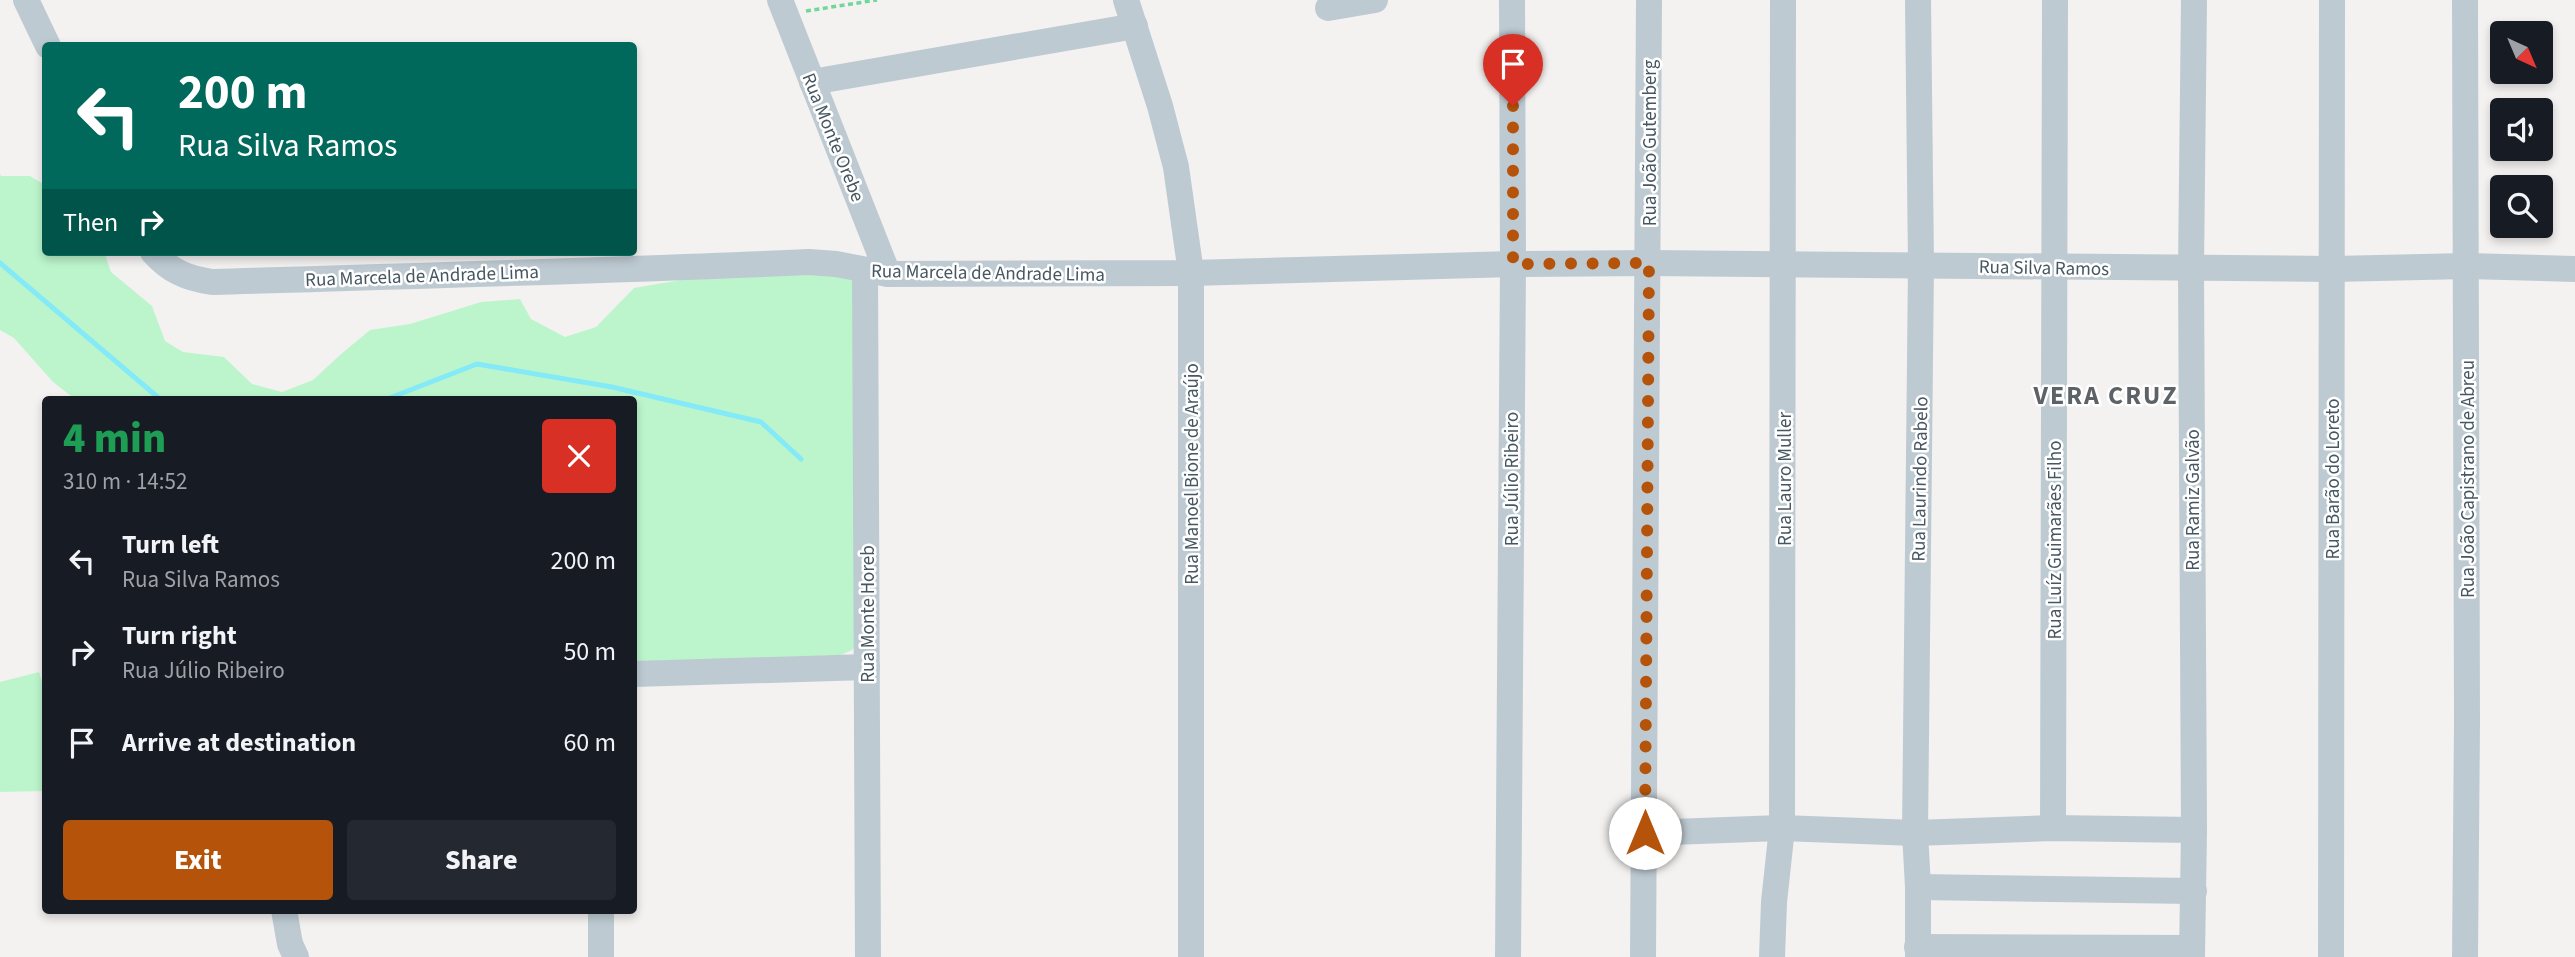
<!DOCTYPE html>
<html lang="en">
<head>
<meta charset="utf-8">
<style>
	body { margin:0; font-family:"Source Sans 3",sans-serif; background:#242831; color:#f1f3f6; height:100vh; display:flex; flex-direction:column; font-size:26px; white-space:nowrap }
	* { box-sizing:border-box; margin:0 }
	p { font-size:23px; color:#9ea1a6 }
	.icon { flex:none; width:38px; height:38px; fill:none; stroke:currentColor; stroke-width:2; stroke-linecap:round; stroke-linejoin:round }
	.map { position:relative; flex:1; overflow:hidden }
	.details { position:absolute; left:42px; top:396px; width:595px; height:518px; display:flex; flex-direction:column; background:#171b24; border-radius:7px; box-shadow:0 4px 10px #0003 }
	.details>* { flex:none }
	.top-card { position:absolute; left:42px; top:42px; width:595px; height:214px; border-radius:7px; box-shadow:0 4px 10px #0003; background:#00695c; color:#fff; overflow:hidden }
	.needle { width:46px; rotate:136deg }
	.controls { position:absolute; left:2490px; top:21px; display:grid; gap:14px }
	.controls a { display:grid; place-items:center; width:63px; height:63px; border-radius:7px; background:#171b24; box-shadow:0 4px 10px #0003; font-size:35px }
	.pin { position:absolute; display:grid; place-items:center; width:60px; height:60px; color:#fff; margin:-72px -30px; border-radius:50% 50% 50% 0; rotate:-45deg; box-shadow:0 0 7px #0007 }
	.pin .icon { rotate:45deg }
	.me { position:absolute; width:77px; margin:-38px; rotate:0deg; stroke-linejoin:round; filter:drop-shadow(0 0 5px #0008) }
	.turn { display:flex; align-items:center; gap:24px; height:147px; padding:0 21px; font-size:32px }
	.turn .icon { width:91px; height:91px; stroke-width:2.5 }
	.turn b { display:block; font-size:49px; line-height:60px }
	.then { display:flex; align-items:center; height:66px; padding:0 21px; background:#0003; gap:14px; font-size:26px }
	.round { display:grid; place-items:center; flex:none; width:74px; height:74px; border-radius:7px; background:#242831 }
	.overview { display:flex; align-items:center; justify-content:space-between; height:119px; padding:0 21px }
	h1 { font-size:42px; font-weight:800; line-height:52px; color:#1e9e55 }
	.cta { display:flex; gap:14px; margin-top:auto; padding:14px 21px }
	.cta a { flex:1; height:80px; border-radius:7px; background:#b45309; color:#fff; font-size:28px; font-weight:800; line-height:80px; text-align:center }
	.cta a+a { background:#242831; color:#f1f3f6 }
	ul { padding:0; list-style:none }
	li { display:flex; align-items:center; gap:21px; height:91px; padding:0 21px }
	li div { flex:1 }
	li b { display:block; font-size:26px }
	li em { font-style:normal }
	.map>svg:first-child { display:block }
	.green { fill:#bcf5cc }
	.lines { fill:none; stroke-linecap:round; stroke-linejoin:round }
	.stream { stroke:#84eaf7; stroke-width:5 }
	.path { stroke:#6fd79a; stroke-width:3.5; stroke-dasharray:5 3.5; stroke-linecap:butt }
	.minor { stroke:#becad2; stroke-width:26 }
	.route { stroke:#b45309; stroke-width:12; stroke-dasharray:0 21.6 }
	.labels { text-anchor:middle; stroke-width:5; stroke-linejoin:round; paint-order:stroke }
	.street-label { font-size:19px; fill:#465761; stroke:#fff }
	.district-label { font-size:26px; font-weight:bold; letter-spacing:2px; fill:#5d6267; stroke:#fff }
</style>
</head>
<body>
<div class="map">
<svg width="2575" height="957" viewBox="0 0 2575 957">
	<rect width="100%" height="100%" fill="#f4f1f1"/>
	<g class="green">
		<polygon points="0,174 1,176 30,176 45,185 46,252 104,252 111,272 152,306 165,341 183,352 224,357 252,384 282,392 313,380 340,355 370,330 410,324 481,302 520,299 531,319 565,337 596,327 634,288 698,277 823,272 853,277 859,641 852,650 841,655 634,663 634,399 75,399 53,382 14,338 0,330"/>
		<polygon points="39,672 45,692 45,791 0,792 0,682"/>
	</g>
	<g class="lines">
		<g class="stream">
			<polyline points="0,263 160,399"/>
			<polyline points="387,399 477,364 612,387 761,422 801,459"/>
		</g>
		<polyline class="path" points="806,11 877,0"/>
		<g class="minor">
			<polyline points="26,0 48,46"/>
			<polyline points="780,0 888,274"/>
			<polyline points="1126,0 1160,106 1176,167 1191,273 1191,957"/>
			<polyline points="2465,0 2467,722 2465,957"/>
			<polyline points="1328,8 1375,0"/>
			<polyline points="812,82 1135,26"/>
			<path d="M153 252C170 271 186 278 212 282 411 276 610 271 809 262L836 264 888 274 1191 273 1513 264 1649 263 2333 269 2467 266 2575 269"/>
			<polyline points="865,271 868,957"/>
			<polyline points="634,674 867,667"/>
			<polyline points="2053,828 2055,0"/>
			<polyline points="1645,833 1782,828 1915,833 2053,828 2194,830"/>
			<polyline points="1918,887 2194,891"/>
			<polyline points="284,910 290,944 296,957"/>
			<polyline points="1917,947 2192,948"/>
			<polyline points="601,957 601,910"/>
			<polyline points="1508,957 1513,264 1512,0"/>
			<polyline points="1643,957 1649,0"/>
			<polyline points="1772,957 1774,902 1782,828 1783,0"/>
			<polyline points="1918,957 1918,887 1915,833 1921,265 1918,0"/>
			<polyline points="2192,957 2194,830 2191,269 2194,0"/>
			<polyline points="2331,957 2332,0"/>
		</g>
	</g>
	<g class="lines">
		<polyline class="route" points="1513,106 1513,264 1649,263 1645,833"/>
	</g>
	<g class="labels">
		<g class="street-label">
			<text transform="translate(834 137) rotate(68)" y="7">Rua Monte Orebe</text>
			<text transform="translate(1649 143) rotate(-90)" y="7">Rua João Gutemberg</text>
			<text transform="translate(2044 267) rotate(1)" y="7">Rua Silva Ramos</text>
			<text transform="translate(988 272) rotate(1)" y="7">Rua Marcela de Andrade Lima</text>
			<text transform="translate(422 275) rotate(-2)" y="7">Rua Marcela de Andrade Lima</text>
			<text transform="translate(1191 474) rotate(-90)" y="7">Rua Manoel Bione de Araújo</text>
			<text transform="translate(1511 479) rotate(-90)" y="7">Rua Júlio Ribeiro</text>
			<text transform="translate(1784 479) rotate(-90)" y="7">Rua Lauro Muller</text>
			<text transform="translate(1919 479) rotate(-89)" y="7">Rua Laurindo Rabelo</text>
			<text transform="translate(2332 479) rotate(-90)" y="7">Rua Barão do Loreto</text>
			<text transform="translate(2467 479) rotate(-90)" y="7">Rua João Capistrano de Abreu</text>
			<text transform="translate(2192 500) rotate(-90)" y="7">Rua Ramiz Galvão</text>
			<text transform="translate(2054 540) rotate(-90)" y="7">Rua Luíz Guimarães Filho</text>
			<text transform="translate(867 614) rotate(-90)" y="7">Rua Monte Horeb</text>
		</g>
		<g class="district-label">
			<text x="2106" y="404">VERA CRUZ</text>
		</g>
	</g>
</svg>
<div class="controls">
<a><svg class="needle" viewBox="-14 -14 28 28"><path d="M0-13l5 13h-10z" fill="#e53935"/><path d="M0 13l5-13h-10z" fill="#9ea1a6"/></svg></a>
<a><svg class="icon" aria-label="sound" viewBox="0 0 24 24"><path d="M4 9h4l5-4v14l-5-4H4zM17 9q2 3 0 6"/></svg></a>
<a><svg class="icon" aria-label="search" viewBox="0 0 24 24"><circle cx="10" cy="10" r="6"/><path d="M15 15l6 6"/></svg></a>
</div>
<div class="pin" style="left:1513px;top:106px;background:#d93025"><svg class="icon" aria-label="arrive" viewBox="0 0 24 24"><path d="M6 21V4h12l-3 4 3 4H6"/></svg></div>
<svg class="me" style="left:1645px;top:833px" viewBox="-20 -20 40 40"><circle r="19" fill="#fff"/><path d="M0-13L10 11 0 6-10 11z" fill="#b45309"/></svg>
<div class="top-card">
<div class="turn"><svg class="icon" aria-label="left" viewBox="0 0 24 24"><path d="M17 20v-9H6M10 6l-5 5 5 5"/></svg><div><b>200 m</b>Rua Silva Ramos</div></div>
<div class="then">Then<svg class="icon" aria-label="right" viewBox="0 0 24 24"><path d="M7 20v-9h11M14 6l5 5-5 5"/></svg></div>
</div>
<section class="details">
<div class="overview"><div><h1>4 min</h1><p>310 m · 14:52</p></div><a class="round" style="background:#d93025;color:#fff"><svg class="icon" aria-label="close" viewBox="0 0 24 24"><path d="M6 6l12 12M18 6L6 18"/></svg></a></div>
<ul>
<li><svg class="icon" aria-label="left" viewBox="0 0 24 24"><path d="M17 20v-9H6M10 6l-5 5 5 5"/></svg><div><b>Turn left</b><p>Rua Silva Ramos</p></div><em>200 m</em></li>
<li><svg class="icon" aria-label="right" viewBox="0 0 24 24"><path d="M7 20v-9h11M14 6l5 5-5 5"/></svg><div><b>Turn right</b><p>Rua Júlio Ribeiro</p></div><em>50 m</em></li>
<li><svg class="icon" aria-label="arrive" viewBox="0 0 24 24"><path d="M6 21V4h12l-3 4 3 4H6"/></svg><div><b>Arrive at destination</b></div><em>60 m</em></li>
</ul>
<div class="cta"><a>Exit</a><a>Share</a></div>
</section>
</div>
</body>
</html>
